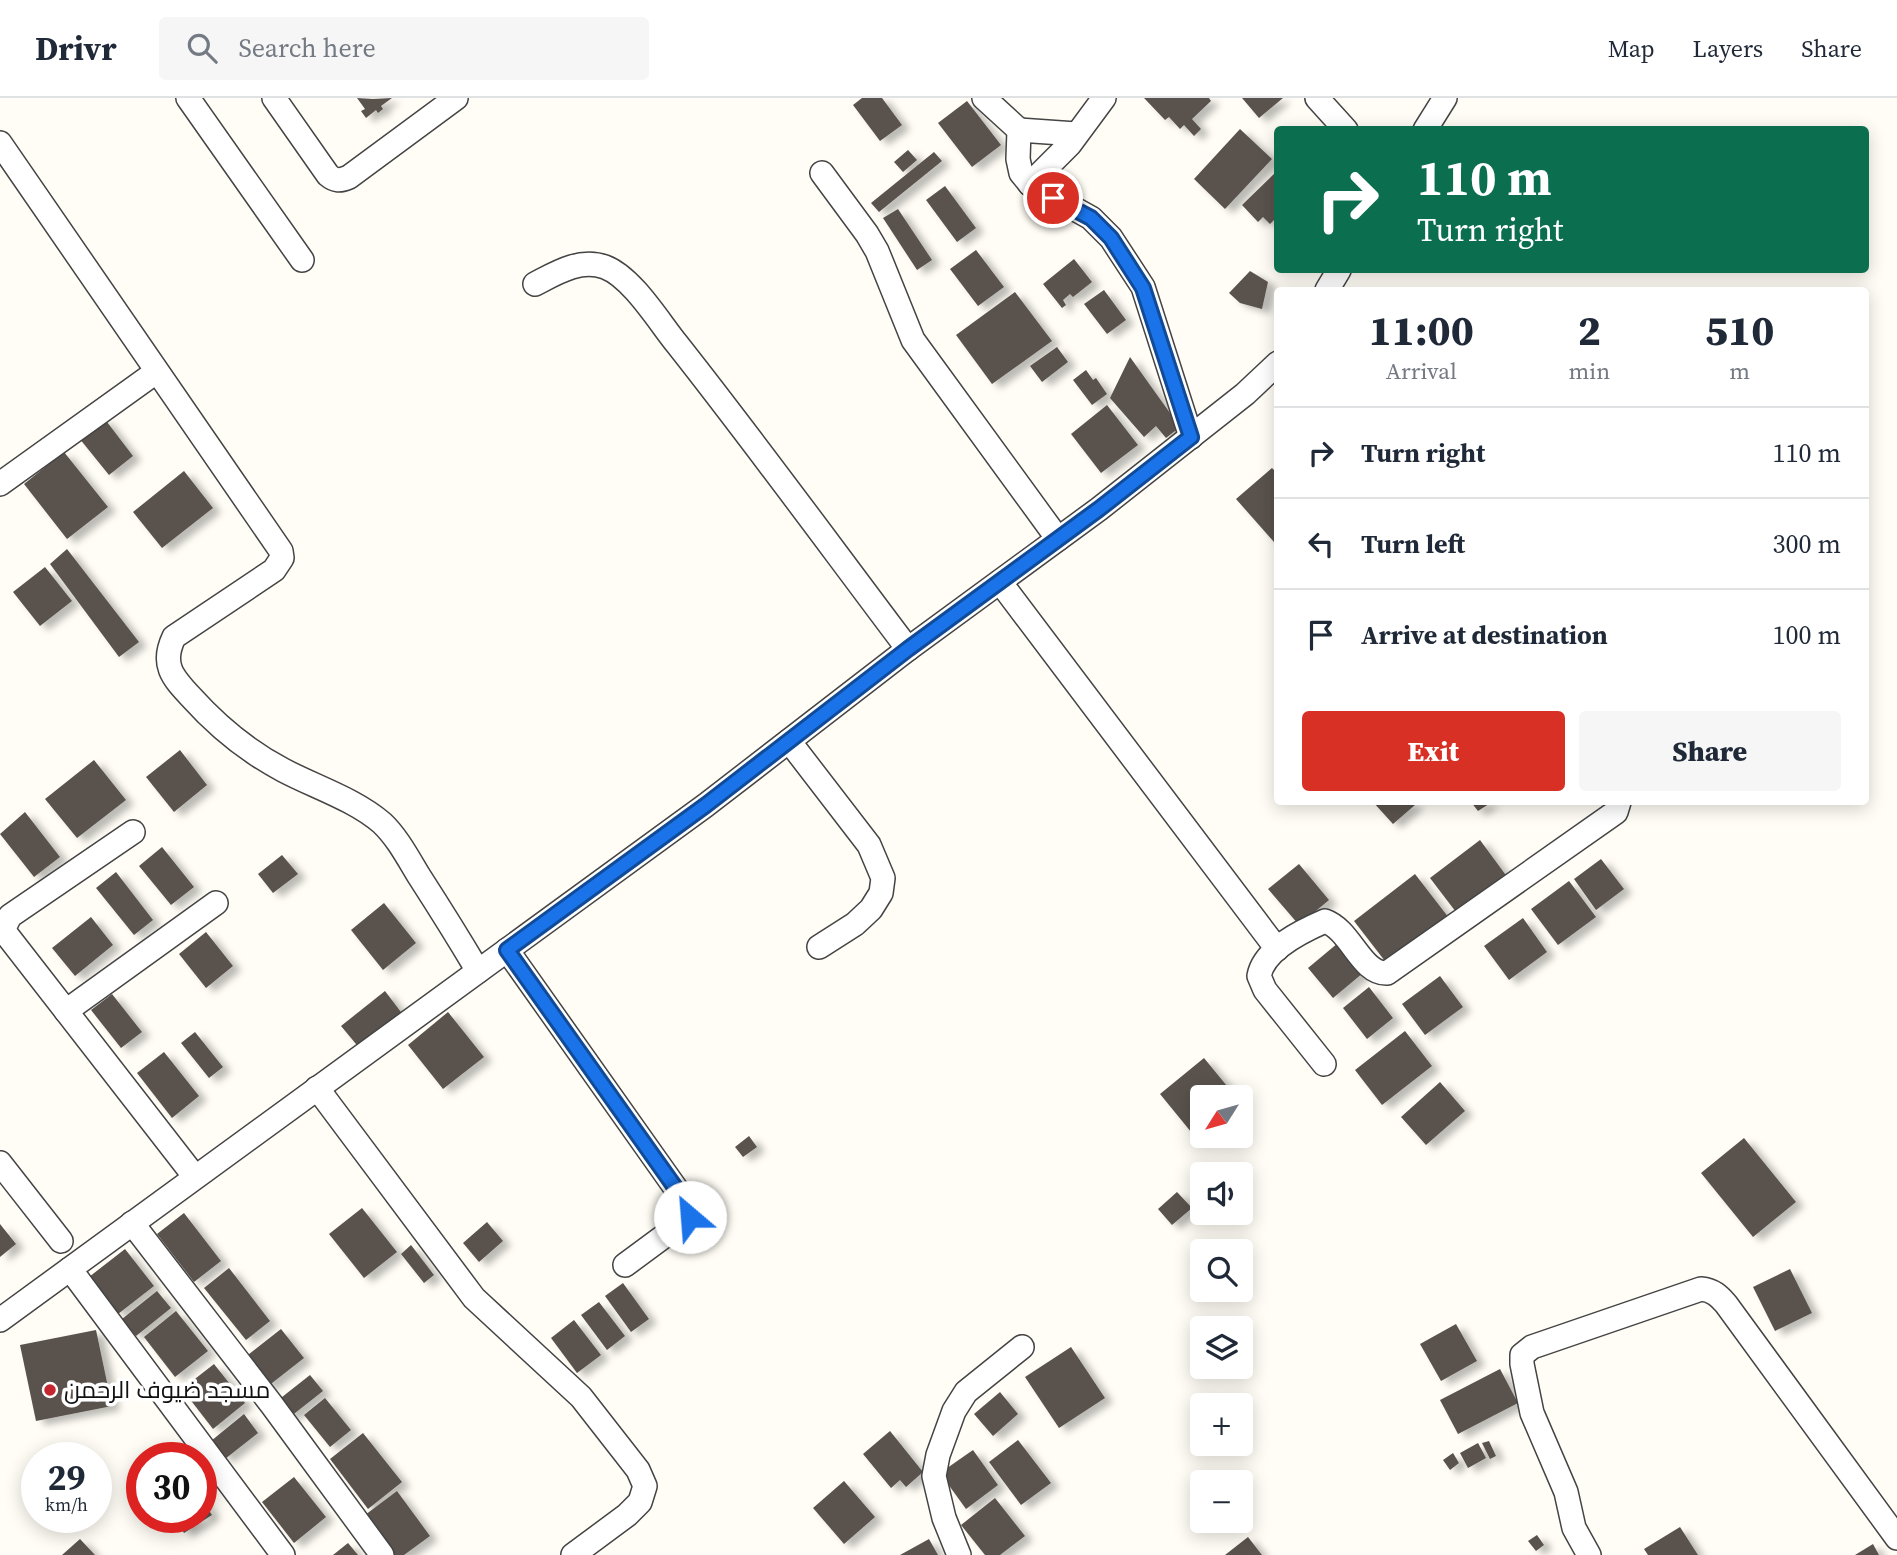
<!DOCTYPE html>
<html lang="en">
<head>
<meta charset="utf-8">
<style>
	body { margin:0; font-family:"Source Serif 4",Cairo,serif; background:#f6f6f7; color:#1f2937; height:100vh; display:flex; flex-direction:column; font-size:26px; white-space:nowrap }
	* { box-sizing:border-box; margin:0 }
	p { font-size:23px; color:#747a83 }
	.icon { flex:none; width:38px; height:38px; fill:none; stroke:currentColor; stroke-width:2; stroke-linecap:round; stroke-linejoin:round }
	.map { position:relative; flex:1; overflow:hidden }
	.panel { position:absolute; left:1274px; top:189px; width:595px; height:518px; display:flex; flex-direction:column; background:#fff; border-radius:7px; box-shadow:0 4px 18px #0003 }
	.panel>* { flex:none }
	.hud { position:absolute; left:1274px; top:28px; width:595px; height:147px; border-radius:7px; box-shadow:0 4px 18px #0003; background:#0b6e4f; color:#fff; overflow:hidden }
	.needle { width:46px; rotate:233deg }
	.controls { position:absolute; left:1190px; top:987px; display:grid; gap:14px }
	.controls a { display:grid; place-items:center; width:63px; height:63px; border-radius:7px; background:#fff; box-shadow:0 4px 18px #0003; font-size:35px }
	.speed { position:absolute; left:21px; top:1344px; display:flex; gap:14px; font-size:35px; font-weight:700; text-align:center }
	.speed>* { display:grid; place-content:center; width:91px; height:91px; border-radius:50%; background:#fff; box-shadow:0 4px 18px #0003; line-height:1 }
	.speed small { font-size:18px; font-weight:400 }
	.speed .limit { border:10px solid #d22; background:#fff; color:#111 }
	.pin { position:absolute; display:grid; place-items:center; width:60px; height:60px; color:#fff; margin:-30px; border:4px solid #fff; border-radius:50%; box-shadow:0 2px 7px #0007 }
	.me { position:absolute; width:77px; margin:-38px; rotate:333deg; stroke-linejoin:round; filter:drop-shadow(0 0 5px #0008) }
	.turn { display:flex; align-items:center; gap:24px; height:147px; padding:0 28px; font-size:32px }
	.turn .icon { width:91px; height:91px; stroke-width:2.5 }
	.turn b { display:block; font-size:49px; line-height:60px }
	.eta { display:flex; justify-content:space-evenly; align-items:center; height:119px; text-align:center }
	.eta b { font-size:42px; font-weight:800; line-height:49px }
	.action { display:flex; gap:14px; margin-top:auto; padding:14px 28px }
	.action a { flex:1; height:80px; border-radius:7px; background:#d93025; color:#fff; font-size:28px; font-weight:800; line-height:80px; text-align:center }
	.action a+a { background:#f6f6f7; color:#1f2937 }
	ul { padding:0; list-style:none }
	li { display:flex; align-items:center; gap:21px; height:91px; padding:0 28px; border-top:2px solid #e0e1e3 }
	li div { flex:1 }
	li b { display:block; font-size:26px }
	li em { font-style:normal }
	header { display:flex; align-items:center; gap:42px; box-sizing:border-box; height:98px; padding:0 35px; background:#fff; border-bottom:2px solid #e0e1e3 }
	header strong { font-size:33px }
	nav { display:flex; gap:38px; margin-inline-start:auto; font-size:24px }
	.search { width:490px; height:63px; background:#f6f6f7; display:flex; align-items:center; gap:18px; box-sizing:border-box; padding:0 24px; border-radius:7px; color:#747a83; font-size:26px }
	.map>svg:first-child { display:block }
	.building { fill:#5a524d; filter:url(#shadow) }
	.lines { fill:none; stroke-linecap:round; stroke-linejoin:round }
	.minor-casing { stroke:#444; stroke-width:26 }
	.minor { stroke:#fff; stroke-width:23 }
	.route-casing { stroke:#114b97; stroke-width:18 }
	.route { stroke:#1a73e8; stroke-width:12 }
	.poi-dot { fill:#c4262e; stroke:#fff; stroke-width:2.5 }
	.labels { text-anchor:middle; stroke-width:7; stroke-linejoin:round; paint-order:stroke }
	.poi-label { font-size:24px; fill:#111; stroke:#fff; text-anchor:start }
</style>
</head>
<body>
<header>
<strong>Drivr</strong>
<div class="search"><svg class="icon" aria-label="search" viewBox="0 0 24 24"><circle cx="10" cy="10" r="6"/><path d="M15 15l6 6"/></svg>Search here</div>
<nav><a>Map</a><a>Layers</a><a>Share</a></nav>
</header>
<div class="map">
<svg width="1897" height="1457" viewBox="0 0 1897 1457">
	<defs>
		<filter id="shadow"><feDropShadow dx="8" dy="4.5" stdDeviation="3.5" flood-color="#0004"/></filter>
	</defs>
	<rect width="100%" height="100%" fill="#fffdf5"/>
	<g class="building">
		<polygon points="357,0 373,1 392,0 381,8 383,11 378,15 376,12 366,20 361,13 365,11"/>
		<polygon points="862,0 882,0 902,27 880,43 853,7"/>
		<polygon points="1144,0 1209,0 1211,3 1192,21 1201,31 1194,38 1184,27 1180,31 1169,19 1165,22"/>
		<polygon points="1242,0 1283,0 1259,20"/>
		<polygon points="967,3 1001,47 972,69 938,25"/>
		<polygon points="1240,31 1272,61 1225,111 1194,81"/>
		<polygon points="908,52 917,62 903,74 894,64"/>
		<polygon points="934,54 942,63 879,114 871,105"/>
		<polygon points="1278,72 1278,125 1274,122 1270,126 1263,119 1258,124 1242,107"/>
		<polygon points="945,88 976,130 957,144 926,102"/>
		<polygon points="898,111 932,162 917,172 883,120"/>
		<polygon points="976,152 1004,189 978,208 950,171"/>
		<polygon points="1074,161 1092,184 1073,199 1070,196 1063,202 1066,207 1062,210 1043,186"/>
		<polygon points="1250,173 1268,184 1262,211 1240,205 1229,195"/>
		<polygon points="1104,192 1126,222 1107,236 1084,206"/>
		<polygon points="1015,194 1052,243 992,286 956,237"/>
		<polygon points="1057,249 1068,264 1042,284 1030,268"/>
		<polygon points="1130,259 1180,329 1166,340 1156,328 1144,339 1110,300"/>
		<polygon points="1086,272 1093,282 1096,280 1107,296 1092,307 1073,282"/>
		<polygon points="1107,307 1138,347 1101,375 1071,336"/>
		<polygon points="104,320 133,358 109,377 79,340"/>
		<polygon points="64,354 108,409 67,441 24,386"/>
		<polygon points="1272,370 1278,376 1278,441 1274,444 1236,401"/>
		<polygon points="184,373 213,410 162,450 133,414"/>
		<polygon points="67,451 139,544 119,559 50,466"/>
		<polygon points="45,469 72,503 40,528 13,494"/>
		<polygon points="180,652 207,687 174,714 146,679"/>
		<polygon points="94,662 126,702 77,740 45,701"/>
		<polygon points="1373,704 1412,704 1415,707 1393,726"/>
		<polygon points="1471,704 1492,704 1478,713"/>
		<polygon points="25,714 60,759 34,779 0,736"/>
		<polygon points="1480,742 1508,780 1459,818 1430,780"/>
		<polygon points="162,749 194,789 171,807 139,768"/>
		<polygon points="282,757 298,776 273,795 258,776"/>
		<polygon points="1601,761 1624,791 1596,812 1574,781"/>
		<polygon points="1299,766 1329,802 1299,827 1268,791"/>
		<polygon points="116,774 153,822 134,837 96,790"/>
		<polygon points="1415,776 1449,820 1388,867 1354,823"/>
		<polygon points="1569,783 1596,819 1558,847 1531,811"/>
		<polygon points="384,805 416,845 383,872 351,832"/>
		<polygon points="91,819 113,847 75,878 52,850"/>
		<polygon points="1523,820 1547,854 1509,882 1484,848"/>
		<polygon points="206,834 233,868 206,890 179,856"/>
		<polygon points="1338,845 1363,875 1333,900 1308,870"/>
		<polygon points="1440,878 1463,909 1425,937 1402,906"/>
		<polygon points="1369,889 1393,920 1367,941 1343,910"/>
		<polygon points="385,893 404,918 361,952 341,928"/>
		<polygon points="112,896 142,934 121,950 91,912"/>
		<polygon points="448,914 484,959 443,991 408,947"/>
		<polygon points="1405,933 1432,968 1382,1007 1355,972"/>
		<polygon points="195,934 223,969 209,980 181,945"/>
		<polygon points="164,954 199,998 172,1020 137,975"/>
		<polygon points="1204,960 1236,999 1202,999 1202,1034 1196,1040 1160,996"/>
		<polygon points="1440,984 1465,1013 1426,1047 1401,1019"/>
		<polygon points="749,1038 757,1049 743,1059 735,1049"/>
		<polygon points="1744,1040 1796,1104 1753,1139 1701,1075"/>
		<polygon points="1177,1094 1192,1110 1172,1127 1158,1111"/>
		<polygon points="362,1110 397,1154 364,1180 329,1136"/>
		<polygon points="184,1115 221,1163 194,1184 157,1136"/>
		<polygon points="487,1124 503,1143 479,1164 463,1145"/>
		<polygon points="0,1126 16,1146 0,1159"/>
		<polygon points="411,1147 434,1177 424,1185 401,1156"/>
		<polygon points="125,1151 154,1188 118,1216 89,1179"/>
		<polygon points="229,1170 270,1223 246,1242 204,1190"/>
		<polygon points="1790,1171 1812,1215 1775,1233 1753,1189"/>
		<polygon points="623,1185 649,1221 631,1234 605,1198"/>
		<polygon points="157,1193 171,1210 136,1238 122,1221"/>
		<polygon points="599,1204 625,1238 607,1252 581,1217"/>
		<polygon points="176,1213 208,1253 175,1279 144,1239"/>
		<polygon points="574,1222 601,1257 577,1275 551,1240"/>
		<polygon points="1456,1226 1477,1263 1441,1283 1420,1246"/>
		<polygon points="281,1231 304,1260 267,1289 244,1260"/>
		<polygon points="96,1232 112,1308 36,1323 20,1247"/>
		<polygon points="1071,1249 1105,1300 1059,1330 1025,1279"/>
		<polygon points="214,1266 245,1305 213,1331 182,1291"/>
		<polygon points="1500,1271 1518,1305 1458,1336 1440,1302"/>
		<polygon points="310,1277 323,1293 290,1319 277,1303"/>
		<polygon points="1000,1294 1018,1316 993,1338 974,1316"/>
		<polygon points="325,1300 351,1332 330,1349 304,1317"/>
		<polygon points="244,1316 258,1335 225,1361 211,1343"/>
		<polygon points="890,1333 923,1374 906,1389 900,1382 891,1390 863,1356"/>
		<polygon points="363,1335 402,1384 368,1411 330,1361"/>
		<polygon points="1018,1342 1051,1385 1021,1407 989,1364"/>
		<polygon points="1489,1343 1496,1358 1490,1361 1482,1345"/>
		<polygon points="1478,1345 1486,1360 1468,1370 1460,1355"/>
		<polygon points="163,1346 175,1360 146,1360"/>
		<polygon points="973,1352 998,1387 966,1411 940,1375"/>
		<polygon points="1453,1355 1459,1365 1450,1372 1443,1362"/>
		<polygon points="294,1379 326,1419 294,1445 262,1404"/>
		<polygon points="844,1383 875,1419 844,1446 813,1410"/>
		<polygon points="397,1393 430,1438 404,1457 395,1457 365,1417"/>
		<polygon points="201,1400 212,1417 184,1435 174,1419 201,1419"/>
		<polygon points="995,1400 1025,1438 1000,1457 985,1457 961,1427"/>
		<polygon points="1680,1429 1698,1457 1648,1457 1644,1451"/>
		<polygon points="1537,1437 1544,1447 1536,1453 1528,1443"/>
		<polygon points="1248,1439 1262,1457 1225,1457"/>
		<polygon points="80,1441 95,1457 62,1457"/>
		<polygon points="929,1441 938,1457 900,1457"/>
		<polygon points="348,1445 358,1457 333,1457"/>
		<polygon points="1873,1446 1879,1457 1855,1457"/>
	</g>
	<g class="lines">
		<defs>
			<g id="minor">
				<polyline points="188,0 302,162"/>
				<path d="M274 0 328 77C335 83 340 83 349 79L456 0"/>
				<polyline points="984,0 1019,32 1018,61 1021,75 1030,86 1091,120 1111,140 1143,189 1191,339"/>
				<polyline points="1317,0 1346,32"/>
				<polyline points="1019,32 1076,36"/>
				<polyline points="1425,32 1445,0"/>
				<path d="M0 45 281 453 282 460 274 472 174 539C161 566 172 579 191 599 218 629 247 653 283 672 315 689 354 701 382 725 397 739 408 760 419 778 439 809 459 841 478 873"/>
				<polyline points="822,75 867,136 877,153 913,242 1058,441"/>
				<polyline points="1030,86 1070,46 1104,0"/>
				<path d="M535 186C556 175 580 160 605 169 632 179 659 224 677 246 756 346 831 449 908 551"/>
				<polyline points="1327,192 1339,172"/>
				<polyline points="0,386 156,274"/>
				<polyline points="1000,484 1277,851"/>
				<polyline points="789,643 869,747 883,780 881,795 871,811 855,826 819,849"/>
				<polyline points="133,734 10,818 4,830 7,837 195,1079"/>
				<polyline points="507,852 689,1109 690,1119 625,1167"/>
				<polyline points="66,913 216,805"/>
				<path d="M1324 966 1265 892 1259 878C1264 851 1302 833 1325 823 1351 832 1361 876 1387 875L1616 714 1619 704"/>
				<polyline points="317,990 474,1200 581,1299 638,1372 645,1388 640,1404 627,1417 573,1457"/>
				<polyline points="0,1065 61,1143"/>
				<polyline points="132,1125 272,1307 382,1457"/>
				<polyline points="70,1171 283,1457"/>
				<polyline points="0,1222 706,707 908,551 1099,411 1245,296 1278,265"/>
				<polyline points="959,1457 944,1420 934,1378 938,1357 954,1313 966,1294 1022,1249"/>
				<path d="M1589 1457 1574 1430 1566 1394 1532 1315 1522 1266V1257L1532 1249 1701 1191C1713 1192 1719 1198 1726 1206L1897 1440"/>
			</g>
		</defs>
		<use href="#minor" class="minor-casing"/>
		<use href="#minor" class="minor"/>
	</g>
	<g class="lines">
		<defs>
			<polyline id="route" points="690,1119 689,1109 507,852 706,707 908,551 1099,411 1191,339 1143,190 1111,140 1091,120 1053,100"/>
		</defs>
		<use href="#route" class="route-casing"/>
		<use href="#route" class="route"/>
	</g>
	<circle class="poi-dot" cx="50" cy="1292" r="7"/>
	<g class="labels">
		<g class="poi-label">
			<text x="64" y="1300">مسجد ضيوف الرحمن</text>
		</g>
	</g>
</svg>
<div class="controls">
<a><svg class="needle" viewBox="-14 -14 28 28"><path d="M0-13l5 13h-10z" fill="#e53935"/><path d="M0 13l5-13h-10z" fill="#747a83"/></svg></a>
<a><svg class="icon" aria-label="sound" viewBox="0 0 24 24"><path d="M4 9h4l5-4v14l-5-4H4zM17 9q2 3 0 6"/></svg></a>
<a><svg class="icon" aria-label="search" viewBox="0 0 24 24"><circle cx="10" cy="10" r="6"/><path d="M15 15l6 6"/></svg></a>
<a><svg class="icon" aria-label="layers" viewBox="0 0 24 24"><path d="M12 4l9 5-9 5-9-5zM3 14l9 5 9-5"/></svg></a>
<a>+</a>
<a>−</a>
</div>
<div class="speed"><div>29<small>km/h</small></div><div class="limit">30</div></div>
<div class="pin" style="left:1053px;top:100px;background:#d93025"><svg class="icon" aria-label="arrive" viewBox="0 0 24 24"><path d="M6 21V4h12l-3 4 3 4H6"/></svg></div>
<svg class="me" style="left:690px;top:1119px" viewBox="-20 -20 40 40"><circle r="19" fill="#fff"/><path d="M0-13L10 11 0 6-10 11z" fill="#1a73e8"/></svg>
<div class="hud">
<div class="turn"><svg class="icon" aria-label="right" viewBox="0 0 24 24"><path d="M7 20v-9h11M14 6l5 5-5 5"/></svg><div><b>110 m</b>Turn right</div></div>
</div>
<section class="panel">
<div class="eta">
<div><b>11:00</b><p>Arrival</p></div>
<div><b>2</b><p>min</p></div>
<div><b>510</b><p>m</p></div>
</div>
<ul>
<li><svg class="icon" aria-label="right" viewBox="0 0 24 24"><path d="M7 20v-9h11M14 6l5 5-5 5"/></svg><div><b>Turn right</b></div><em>110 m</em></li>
<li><svg class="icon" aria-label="left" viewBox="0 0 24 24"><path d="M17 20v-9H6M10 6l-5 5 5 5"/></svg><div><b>Turn left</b></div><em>300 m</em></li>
<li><svg class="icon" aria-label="arrive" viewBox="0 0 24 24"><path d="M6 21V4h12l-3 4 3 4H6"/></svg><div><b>Arrive at destination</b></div><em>100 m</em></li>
</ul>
<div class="action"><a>Exit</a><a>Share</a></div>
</section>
</div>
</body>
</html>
